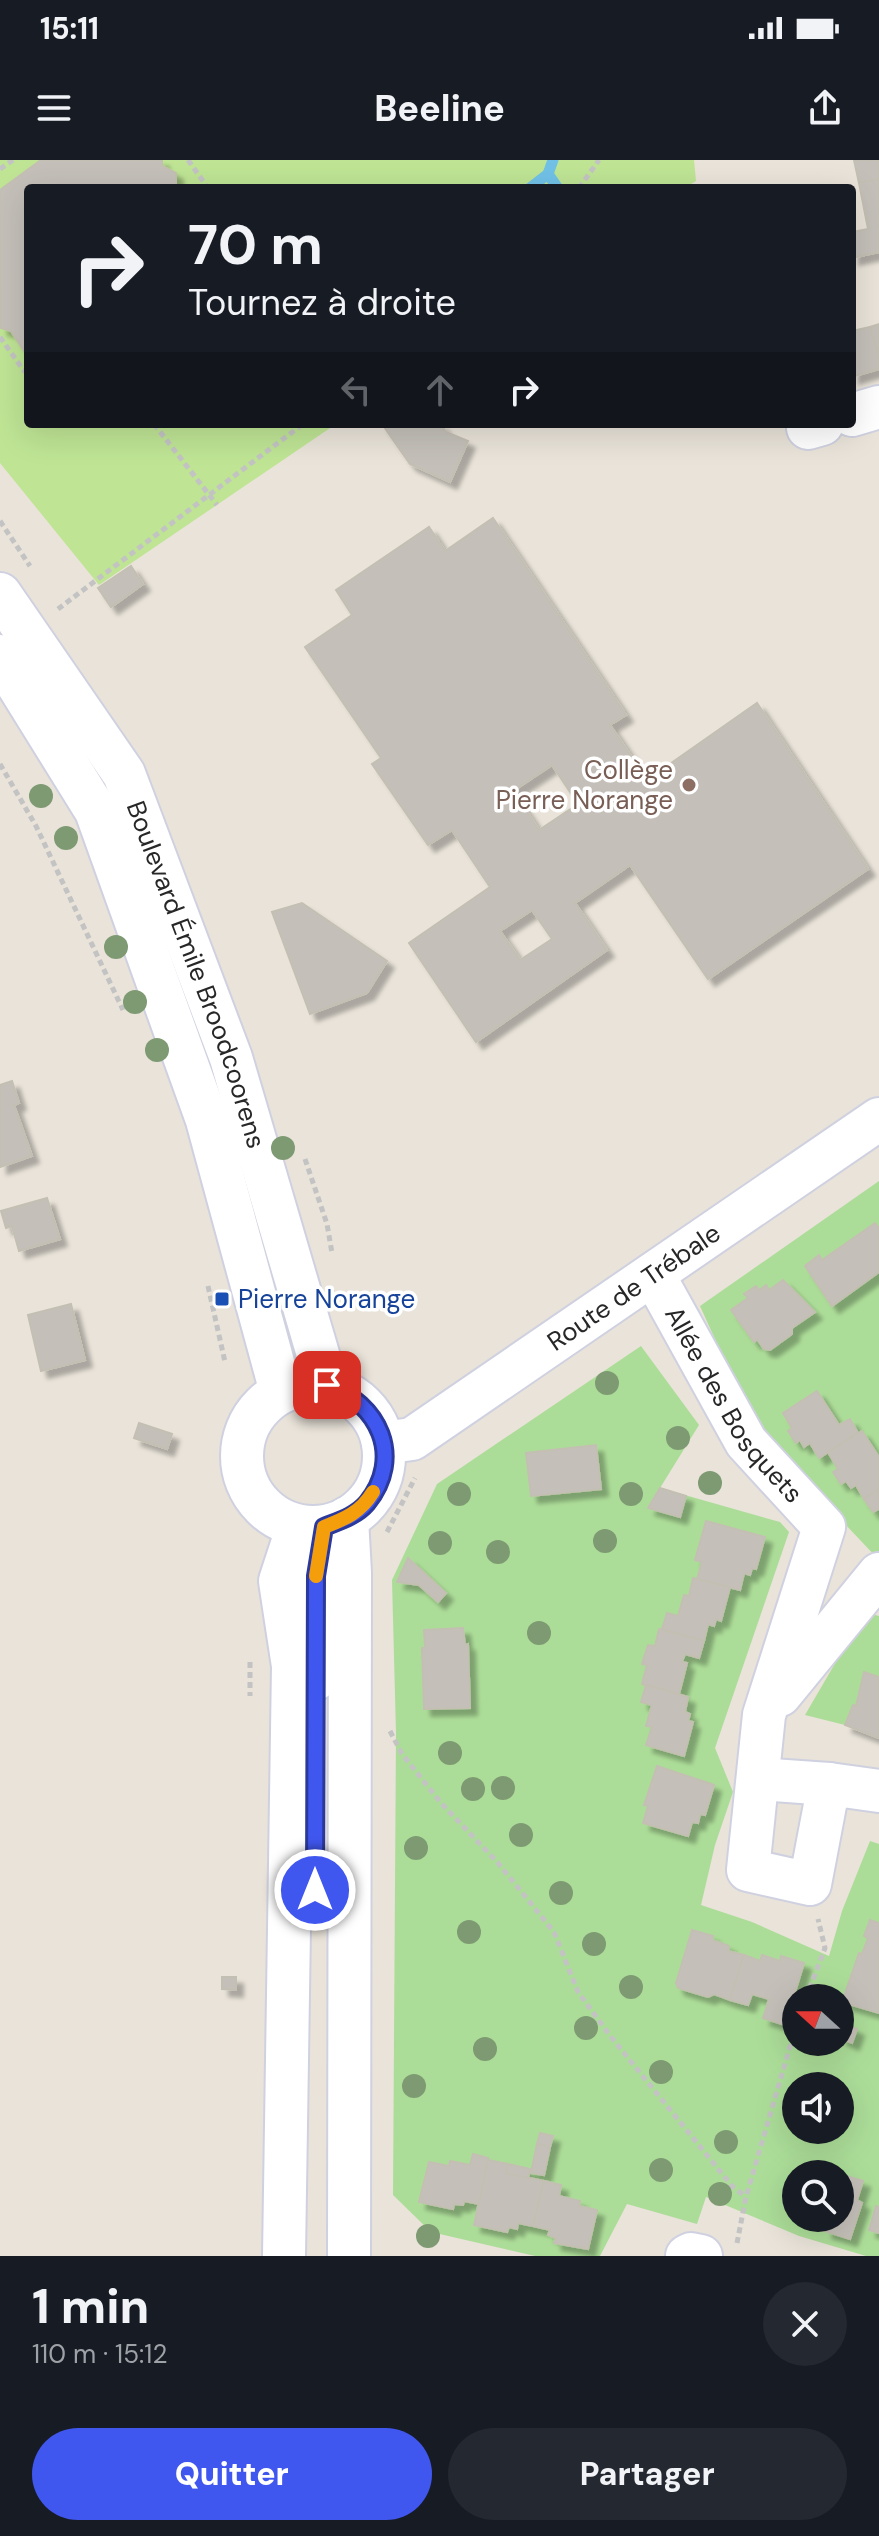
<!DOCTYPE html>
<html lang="fr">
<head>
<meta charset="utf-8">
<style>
	body { margin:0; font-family:"DM Sans",sans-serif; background:#242831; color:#f1f3f6; height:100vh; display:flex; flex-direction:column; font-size:30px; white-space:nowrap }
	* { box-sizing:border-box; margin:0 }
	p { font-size:26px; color:#9ea1a6 }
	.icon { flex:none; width:44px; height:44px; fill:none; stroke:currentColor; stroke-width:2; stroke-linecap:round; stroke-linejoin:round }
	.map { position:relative; height:2096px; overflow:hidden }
	.sheet { display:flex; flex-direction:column; background:#171b24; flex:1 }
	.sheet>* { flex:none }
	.top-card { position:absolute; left:24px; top:24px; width:832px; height:244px; border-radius:8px; box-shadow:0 8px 32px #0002; background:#171b24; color:#f1f3f6; overflow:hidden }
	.needle { width:52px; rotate:291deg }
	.controls { position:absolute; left:782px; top:1824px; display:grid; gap:16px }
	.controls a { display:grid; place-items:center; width:72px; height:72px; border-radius:50%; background:#171b24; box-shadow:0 8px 32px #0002; font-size:40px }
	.pin { position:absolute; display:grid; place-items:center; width:68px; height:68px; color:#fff; margin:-34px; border-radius:16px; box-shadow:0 4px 12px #0006 }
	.me { position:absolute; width:88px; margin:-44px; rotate:0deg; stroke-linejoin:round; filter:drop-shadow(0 0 6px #0008) }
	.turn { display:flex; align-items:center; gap:28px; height:168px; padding:0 32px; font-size:36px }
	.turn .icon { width:104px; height:104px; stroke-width:2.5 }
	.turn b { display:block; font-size:56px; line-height:68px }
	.lanes { display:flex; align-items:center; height:76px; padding:0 32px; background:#0003; justify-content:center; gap:40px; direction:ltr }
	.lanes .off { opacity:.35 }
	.round { display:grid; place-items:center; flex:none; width:84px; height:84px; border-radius:42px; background:#242831 }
	.overview { display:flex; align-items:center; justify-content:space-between; height:136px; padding:0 32px }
	h1 { font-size:48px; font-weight:800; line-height:60px }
	.primary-button { display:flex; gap:16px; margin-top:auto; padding:16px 32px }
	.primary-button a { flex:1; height:92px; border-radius:48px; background:#4057ef; color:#fff; font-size:32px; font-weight:800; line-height:92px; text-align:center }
	.primary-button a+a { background:#242831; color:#f1f3f6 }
	.status { display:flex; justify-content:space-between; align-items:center; height:56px; padding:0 40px; background:#171b24; direction:ltr }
	.status svg { height:22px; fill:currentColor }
	header { display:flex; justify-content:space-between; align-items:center; height:104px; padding:0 32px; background:#171b24; font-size:36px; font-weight:800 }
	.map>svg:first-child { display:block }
	.green { fill:#acdd98; fill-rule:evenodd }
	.pitch { fill:#bee494 }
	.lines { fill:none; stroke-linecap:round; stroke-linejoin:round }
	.stream { stroke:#71c1e7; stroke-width:11 }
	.building { fill:#c4c0b9; stroke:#c4bfb3; stroke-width:2; fill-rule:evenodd; filter:url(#shadow) }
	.minor-casing { stroke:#cfd1e0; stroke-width:46 }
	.path { stroke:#c3c3c3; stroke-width:5; stroke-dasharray:6 4; stroke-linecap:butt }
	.minor { stroke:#fff; stroke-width:42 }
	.tree { fill:#7e9a72 }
	.route-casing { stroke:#2a399b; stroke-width:20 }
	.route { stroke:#4057ef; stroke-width:14 }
	.slow { stroke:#f59e0b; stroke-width:14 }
	.education-dot { fill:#8d6e63; stroke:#fff; stroke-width:3 }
	.transit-dot { fill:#1a4fb4; stroke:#fff; stroke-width:3 }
	.labels { text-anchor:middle; stroke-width:7; stroke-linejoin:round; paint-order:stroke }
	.education-label { font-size:26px; fill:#785e54; stroke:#fff; text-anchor:end }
	.street-label { font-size:26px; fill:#272727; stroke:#fff }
	.transit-label { font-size:26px; fill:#164399; stroke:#fff; text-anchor:start }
</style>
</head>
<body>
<div class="status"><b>15:11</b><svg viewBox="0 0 49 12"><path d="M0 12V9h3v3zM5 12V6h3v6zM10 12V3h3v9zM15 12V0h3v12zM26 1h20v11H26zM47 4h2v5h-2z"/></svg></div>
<header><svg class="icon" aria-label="menu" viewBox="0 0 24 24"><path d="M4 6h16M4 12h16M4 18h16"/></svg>Beeline<svg class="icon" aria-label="share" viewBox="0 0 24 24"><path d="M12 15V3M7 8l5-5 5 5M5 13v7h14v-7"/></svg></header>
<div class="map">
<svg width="879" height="2096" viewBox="0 0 879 2096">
	<defs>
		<filter id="shadow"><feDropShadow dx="7" dy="7" stdDeviation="2" flood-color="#0004"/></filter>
	</defs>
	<rect width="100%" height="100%" fill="#e9e3d9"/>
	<g class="green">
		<polygon points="879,1021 879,1400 756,1270 700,1146"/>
		<path d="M641 1186 699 1265 660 1328 780 1362 789 1372 715 1588 733 1632 715 1685 701 1745 752 1762 829 1796 842 1751 870 1681 879 1684V2096H866L799 2076 706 2037 697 2064 627 2044 600 2096H535L431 2072 393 2035 396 1573 392 1420 437 1324ZM796 1838H840V1882H796ZM796 1926H840V1970H796ZM796 2014H840V2058H796Z"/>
		<polygon points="865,1452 879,1456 879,1578 845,1565 805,1555"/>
	</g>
	<polygon class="pitch" points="0,0 694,0 696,21 685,28 28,28 28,264 336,264 99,425 0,303"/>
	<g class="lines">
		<g class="stream">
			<polyline points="548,14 557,27"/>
			<polyline points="530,28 548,14 553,0"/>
		</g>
	</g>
	<g class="building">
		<polygon points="41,0 162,0 162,6 176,13 176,25 182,28 28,28 28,197 11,171 1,168 0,30"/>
		<polygon points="854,0 879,0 879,19 859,23"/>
		<polygon points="879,19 879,92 852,98 852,72 868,69 859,23"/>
		<polygon points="879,164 879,199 870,167"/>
		<polygon points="870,167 879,199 879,209 852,217 852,171"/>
		<polygon points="382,264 441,264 446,272 468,281 450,322 410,304"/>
		<path d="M493 358 626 555 610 565 647 620 757 543 868 709 708 819 630 705 575 743 607 790 476 882 409 783 490 727 452 670 428 685 372 604 381 598 305 487 352 455 336 430 429 367 445 391ZM552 605 578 644 539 670 513 631ZM532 750 552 779 520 800 500 771Z"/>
		<polygon points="131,406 143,424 111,447 98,428"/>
		<polygon points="302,743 387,801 367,833 310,854 272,752"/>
		<polygon points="12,921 19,943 14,945 32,996 0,1007 0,925"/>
		<polygon points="47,1038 60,1079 19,1091 12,1066 6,1068 1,1051"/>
		<polygon points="875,1063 879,1068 879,1112 832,1146 805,1106 819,1095 822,1100"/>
		<polygon points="783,1120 815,1152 792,1168 792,1174 770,1190 764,1189 757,1179 754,1182 731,1150 748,1138 744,1134 756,1126 759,1130 766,1125 769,1130"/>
		<polygon points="71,1144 85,1200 41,1211 28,1155"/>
		<polygon points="817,1231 839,1265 850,1259 858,1273 819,1298 810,1283 804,1287 800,1280 796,1283 788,1271 792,1268 783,1253"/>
		<polygon points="139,1263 172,1274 167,1289 134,1278"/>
		<polygon points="862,1271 879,1297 879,1329 864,1339 856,1325 851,1328 846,1321 841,1324 833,1312 838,1309 828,1292"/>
		<polygon points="596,1285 601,1329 531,1336 526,1293"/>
		<polygon points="660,1328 686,1336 680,1357 648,1348"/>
		<polygon points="879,1329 879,1349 873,1352 864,1339"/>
		<polygon points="706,1361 765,1377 756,1409 752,1408 750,1415 744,1413 740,1430 697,1419 702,1402 695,1400"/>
		<polygon points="408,1398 446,1433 438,1442 419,1425 397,1422"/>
		<polygon points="693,1418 730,1427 721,1461 716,1459 714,1466 708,1464 704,1481 662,1469 667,1453 678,1456 684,1435 689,1436"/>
		<polygon points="463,1468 465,1485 468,1484 470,1548 424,1549 422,1488 425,1488 424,1470"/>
		<polygon points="659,1469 704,1481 699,1498 685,1494 682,1502 687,1503 679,1534 642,1524 647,1505 642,1504 648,1485 655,1486"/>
		<polygon points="864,1512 879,1517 879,1578 845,1565 853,1545 856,1546"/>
		<polygon points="646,1525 688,1537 685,1552 690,1554 688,1561 693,1562 684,1596 646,1585 652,1567 646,1566 652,1545 641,1542"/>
		<polygon points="657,1606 714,1625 705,1655 700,1654 698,1663 692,1662 688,1676 643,1663 648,1646 644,1645"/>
		<polygon points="870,1760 879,1763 879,1853 842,1842 859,1793 862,1794 868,1778 864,1776"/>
		<polygon points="692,1770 713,1776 712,1780 729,1786 728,1791 744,1795 730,1840 714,1834 708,1837 678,1828 676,1823"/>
		<polygon points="744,1795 760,1801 762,1795 780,1801 781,1796 804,1803 785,1865 763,1858 769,1839 752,1834 748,1845 730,1840"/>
		<polygon points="222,1817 236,1817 236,1830 222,1829"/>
		<polygon points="843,1863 857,1869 852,1883 840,1878"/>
		<polygon points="540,1973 553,1976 550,1987 537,1984"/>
		<polygon points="537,1984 550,1987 544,2015 531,2013"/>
		<polygon points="473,1994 488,1998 479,2044 464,2041 463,2045 454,2044 453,2049 419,2042 429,2002 449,2006 450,2001 470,2005"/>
		<polygon points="488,2000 508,2004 506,2013 544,2021 533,2066 518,2063 517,2069 509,2067 507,2072 474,2065"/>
		<polygon points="508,2004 530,2009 528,2018 506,2013"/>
		<polygon points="843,2015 863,2021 857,2040 862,2043 850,2079 825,2071 829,2058 840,2058 840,2025"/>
		<polygon points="544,2021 561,2025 559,2036 580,2041 579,2046 597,2050 588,2089 554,2083 556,2078 548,2075 550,2070 533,2066"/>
		<polygon points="876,2046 879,2047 879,2073 869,2070"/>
	</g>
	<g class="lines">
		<defs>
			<g id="minor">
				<polyline points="852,255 879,247"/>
				<polyline points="808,268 822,264"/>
				<path id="s1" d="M0 434 124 614 231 898 327 1225"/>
				<polyline points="0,496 96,651 207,960 281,1232"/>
				<path id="s2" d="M653 1114 746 1282 824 1367 764 1555 748 1710 810 1724 829 1624 879 1631"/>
				<circle cx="313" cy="1296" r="71"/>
				<path id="s3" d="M383 1283 412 1279 879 959"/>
				<polyline points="347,1358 350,1413 349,2096"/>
				<polyline points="316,1519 316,1416 324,1367"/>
				<polyline points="780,1535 879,1414"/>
				<polyline points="759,1619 829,1624"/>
				<polyline points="284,2096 293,1506 280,1421 298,1366"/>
				<polyline points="687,2096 691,2094 701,2096"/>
			</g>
		</defs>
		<use href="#minor" class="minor-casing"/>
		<g class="path">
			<polyline points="188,0 208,28"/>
			<polyline points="0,9 13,0"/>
			<polyline points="579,28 599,0"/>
			<polyline points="0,177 24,211 28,209"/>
			<polyline points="154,264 217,345"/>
			<polyline points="0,361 30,406"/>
			<polyline points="58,449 303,264"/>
			<polyline points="0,604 36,666 123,850"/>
			<polyline points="305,999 327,1064 332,1093"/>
			<polyline points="208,1126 225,1202"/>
			<polyline points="387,1372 415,1318"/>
			<polyline points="250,1502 250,1536"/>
			<polyline points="390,1571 402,1594 441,1643 498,1703 554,1772 578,1832 611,1877 732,2026 746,2037"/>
			<polyline points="806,1838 825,1788 818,1759"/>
			<polyline points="737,2083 746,2037 796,1866"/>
		</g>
		<use href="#minor" class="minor"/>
	</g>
	<g class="tree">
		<circle cx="41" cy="636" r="12"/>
		<circle cx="66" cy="678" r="12"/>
		<circle cx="116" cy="787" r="12"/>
		<circle cx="135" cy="842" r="12"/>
		<circle cx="157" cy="890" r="12"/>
		<circle cx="283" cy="988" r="12"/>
		<circle cx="607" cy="1223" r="12"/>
		<circle cx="678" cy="1278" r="12"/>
		<circle cx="710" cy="1323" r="12"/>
		<circle cx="459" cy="1334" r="12"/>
		<circle cx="631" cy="1334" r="12"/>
		<circle cx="605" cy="1381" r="12"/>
		<circle cx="440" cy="1383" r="12"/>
		<circle cx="498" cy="1392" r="12"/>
		<circle cx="539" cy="1473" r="12"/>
		<circle cx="450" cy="1593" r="12"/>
		<circle cx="503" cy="1628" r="12"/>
		<circle cx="473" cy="1629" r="12"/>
		<circle cx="521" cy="1675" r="12"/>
		<circle cx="416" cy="1688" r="12"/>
		<circle cx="561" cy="1733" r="12"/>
		<circle cx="469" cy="1772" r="12"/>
		<circle cx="594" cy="1784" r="12"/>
		<circle cx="631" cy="1827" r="12"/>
		<circle cx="586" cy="1868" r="12"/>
		<circle cx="485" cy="1889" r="12"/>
		<circle cx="661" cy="1912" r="12"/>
		<circle cx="414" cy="1926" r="12"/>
		<circle cx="726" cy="1982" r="12"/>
		<circle cx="661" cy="2010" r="12"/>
		<circle cx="720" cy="2034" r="12"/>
		<circle cx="428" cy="2076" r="12"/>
	</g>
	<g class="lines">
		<defs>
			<path id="route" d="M315 1730 316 1416 324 1367C339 1361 356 1356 367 1343 404 1297 379 1243 327 1225"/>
		</defs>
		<use href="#route" class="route-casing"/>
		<use href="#route" class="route"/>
		<path class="slow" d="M316 1416 324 1367C345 1359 361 1352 373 1332"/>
	</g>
	<circle class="education-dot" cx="689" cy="625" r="8"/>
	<rect class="transit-dot" x="214" y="1131" width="16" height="16" rx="4"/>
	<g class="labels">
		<g class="education-label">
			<text x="673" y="619">Collège<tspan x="673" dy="30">Pierre Norange</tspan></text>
		</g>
		<g class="street-label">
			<text dy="9" stroke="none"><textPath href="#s1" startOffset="432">Boulevard Émile Broodcoorens</textPath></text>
			<text dy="9" stroke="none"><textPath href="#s3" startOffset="298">Route de Trébale</textPath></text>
			<text dy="9" stroke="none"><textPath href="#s2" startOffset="154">Allée des Bosquets</textPath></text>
		</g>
		<g class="transit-label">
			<text x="238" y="1148">Pierre Norange</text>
		</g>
	</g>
</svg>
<div class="controls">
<a><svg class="needle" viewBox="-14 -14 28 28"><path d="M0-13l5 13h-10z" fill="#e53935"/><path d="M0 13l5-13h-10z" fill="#9ea1a6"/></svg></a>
<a><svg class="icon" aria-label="sound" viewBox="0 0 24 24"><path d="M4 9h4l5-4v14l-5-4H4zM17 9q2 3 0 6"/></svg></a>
<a><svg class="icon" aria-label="search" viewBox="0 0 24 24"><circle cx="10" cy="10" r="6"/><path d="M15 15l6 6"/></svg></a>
</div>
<div class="pin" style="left:327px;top:1225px;background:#d93025"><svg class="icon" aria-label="arrive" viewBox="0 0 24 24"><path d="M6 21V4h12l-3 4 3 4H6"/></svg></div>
<svg class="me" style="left:315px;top:1730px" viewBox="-20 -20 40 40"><circle r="17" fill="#4057ef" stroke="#fff" stroke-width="3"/><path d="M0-11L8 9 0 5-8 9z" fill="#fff"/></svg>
<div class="top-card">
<div class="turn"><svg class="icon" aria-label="right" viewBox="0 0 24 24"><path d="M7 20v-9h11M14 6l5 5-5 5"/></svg><div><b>70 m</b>Tournez à droite</div></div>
<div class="lanes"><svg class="icon off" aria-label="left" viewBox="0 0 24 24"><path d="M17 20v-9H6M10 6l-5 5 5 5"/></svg><svg class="icon off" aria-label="ahead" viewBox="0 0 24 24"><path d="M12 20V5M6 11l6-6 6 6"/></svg><svg class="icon" aria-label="right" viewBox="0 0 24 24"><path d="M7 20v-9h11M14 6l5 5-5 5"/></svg></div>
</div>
</div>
<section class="sheet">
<div class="overview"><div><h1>1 min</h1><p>110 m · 15:12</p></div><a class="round"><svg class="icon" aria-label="close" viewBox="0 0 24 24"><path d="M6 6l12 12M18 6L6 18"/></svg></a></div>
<div class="primary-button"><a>Quitter</a><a>Partager</a></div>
</section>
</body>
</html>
